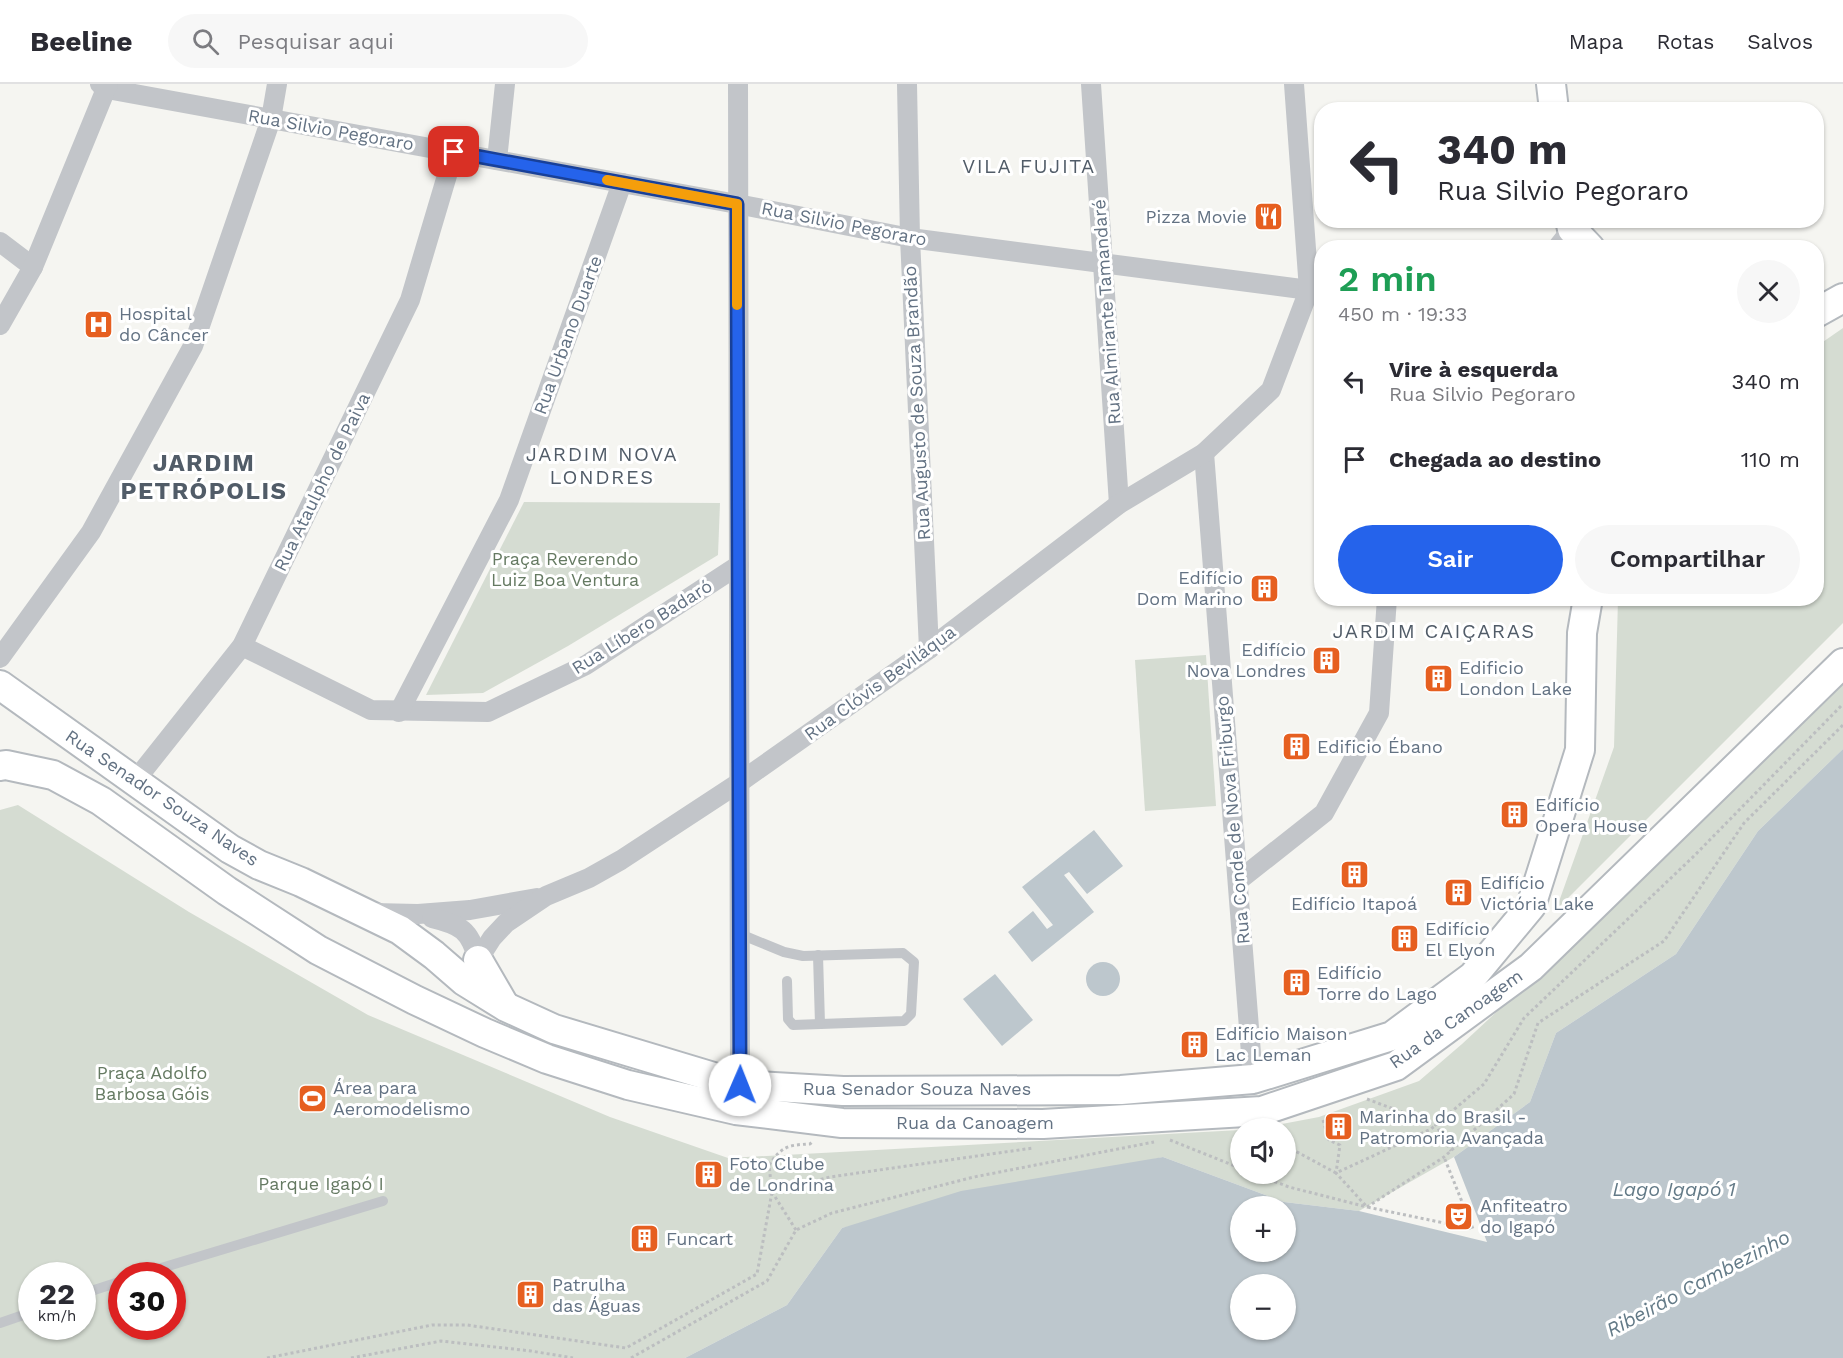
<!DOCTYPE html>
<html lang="pt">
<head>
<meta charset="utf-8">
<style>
	body { margin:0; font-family:"Work Sans",sans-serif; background:#f7f7f7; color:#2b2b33; height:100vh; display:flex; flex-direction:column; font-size:22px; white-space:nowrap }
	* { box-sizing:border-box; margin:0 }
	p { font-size:20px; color:#7c7c81 }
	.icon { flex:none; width:33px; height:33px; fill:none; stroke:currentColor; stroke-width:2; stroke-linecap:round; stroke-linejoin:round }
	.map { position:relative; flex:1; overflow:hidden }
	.drawer { position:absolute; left:1314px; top:156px; width:510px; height:366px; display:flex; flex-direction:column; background:#fff; border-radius:24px; box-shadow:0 2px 4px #0004 }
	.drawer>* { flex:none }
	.hud { position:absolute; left:1314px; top:18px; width:510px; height:126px; border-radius:24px; box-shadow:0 2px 4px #0004; background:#fff; color:#2b2b33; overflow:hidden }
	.tools { position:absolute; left:1230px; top:1034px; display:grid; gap:12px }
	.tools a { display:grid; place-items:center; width:66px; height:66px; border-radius:50%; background:#fff; box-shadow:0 2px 4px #0004; font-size:30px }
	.speed { position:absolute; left:18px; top:1178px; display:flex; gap:12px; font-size:30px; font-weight:700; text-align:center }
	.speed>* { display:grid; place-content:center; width:78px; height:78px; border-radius:50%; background:#fff; box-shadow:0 2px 4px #0004; line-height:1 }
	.speed small { font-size:15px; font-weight:400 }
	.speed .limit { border:9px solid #d22; background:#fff; color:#111 }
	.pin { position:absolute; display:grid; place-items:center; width:51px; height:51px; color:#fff; margin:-26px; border-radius:12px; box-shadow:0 3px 9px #0006 }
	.me { position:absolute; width:66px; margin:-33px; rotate:1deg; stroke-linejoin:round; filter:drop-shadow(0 0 4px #0008) }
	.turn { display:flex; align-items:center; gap:21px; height:126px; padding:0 24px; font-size:27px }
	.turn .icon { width:78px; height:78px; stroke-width:2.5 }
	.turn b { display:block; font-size:42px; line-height:51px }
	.round { display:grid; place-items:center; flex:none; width:63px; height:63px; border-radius:32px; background:#f7f7f7 }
	.head { display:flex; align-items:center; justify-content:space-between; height:102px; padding:0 24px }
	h1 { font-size:36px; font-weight:600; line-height:45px; color:#1e9e55 }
	.button { display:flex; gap:12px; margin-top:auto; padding:12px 24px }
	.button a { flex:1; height:69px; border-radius:36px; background:#2563eb; color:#fff; font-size:24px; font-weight:600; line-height:69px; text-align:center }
	.button a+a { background:#f7f7f7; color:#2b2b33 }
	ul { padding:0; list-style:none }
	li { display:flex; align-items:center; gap:18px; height:78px; padding:0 24px }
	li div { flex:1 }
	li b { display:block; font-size:22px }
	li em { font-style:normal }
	header { display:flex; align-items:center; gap:36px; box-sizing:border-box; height:84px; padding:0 30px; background:#fff; border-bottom:2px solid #e1e1e2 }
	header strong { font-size:28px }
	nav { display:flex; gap:33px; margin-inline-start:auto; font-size:21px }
	.search { width:420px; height:54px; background:#f7f7f7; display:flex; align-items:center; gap:15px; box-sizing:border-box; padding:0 21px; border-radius:33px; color:#7c7c81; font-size:22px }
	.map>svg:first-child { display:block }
	.green { fill:#d5dcd2; fill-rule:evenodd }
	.water { fill:#bdc7cd; fill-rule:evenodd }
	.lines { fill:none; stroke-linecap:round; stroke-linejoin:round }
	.secondary-casing { stroke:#b4b9be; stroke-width:32 }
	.path { stroke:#bcbec0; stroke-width:3; stroke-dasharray:3 3; stroke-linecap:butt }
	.lane { stroke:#c2c5c9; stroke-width:10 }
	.street { stroke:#c2c5c9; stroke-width:20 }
	.secondary { stroke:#fff; stroke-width:28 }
	.route-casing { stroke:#184099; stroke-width:15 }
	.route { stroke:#2563eb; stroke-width:10 }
	.slow { stroke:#f59e0b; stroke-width:10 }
	.labels { text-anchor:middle; stroke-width:6; stroke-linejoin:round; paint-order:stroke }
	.street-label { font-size:18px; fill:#637283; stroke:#fff }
	.poi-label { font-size:18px; fill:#637283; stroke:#fff; text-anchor:start }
	.park-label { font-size:18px; fill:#657a62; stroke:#fff }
	.neighbourhood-label { font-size:20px; letter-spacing:1.5px; fill:#515c68; stroke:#fff }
	.water-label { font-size:20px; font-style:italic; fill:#637a87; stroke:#fff }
	.district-label { font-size:24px; font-weight:bold; letter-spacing:1.5px; fill:#515c68; stroke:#fff }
</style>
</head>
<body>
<header>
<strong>Beeline</strong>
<div class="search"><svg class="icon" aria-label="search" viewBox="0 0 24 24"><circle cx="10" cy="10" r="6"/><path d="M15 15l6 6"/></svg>Pesquisar aqui</div>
<nav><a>Mapa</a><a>Rotas</a><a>Salvos</a></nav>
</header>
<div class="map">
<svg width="1843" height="1274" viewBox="0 0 1843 1274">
	<rect width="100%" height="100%" fill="#f5f5f1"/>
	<g class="green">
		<polygon points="1843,244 1843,539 1556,826 1614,663 1618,515 1816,514 1817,262"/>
		<polygon points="524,418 720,419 718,471 568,562 483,609 426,611"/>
		<polygon points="1206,571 1216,722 1145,727 1135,576"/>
		<path d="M1843 597V665L1758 747 1676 870 1556 949 1530 1018 1454 1073 1359 1127 1284 1118 1163 1073 842 1144 787 1221 685 1274H0V726L18 721 189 828 368 931 610 1033 728 1074 1240 1046V1089H1286V1044H1261L1319 1033 1419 997 1462 960 1703 736ZM32 1191H82V1242H32ZM122 1191H172V1242H122Z"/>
	</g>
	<g class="water">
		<path d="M1843 665V1274H685L787 1221 842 1144 961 1107 1163 1073 1284 1118 1359 1127 1487 1158 1454 1073 1530 1018 1556 949 1676 870 1758 747ZM1240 1122H1286V1167H1240ZM1240 1200H1286V1245H1240Z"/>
		<polygon points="1094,746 1123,782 1087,810 1069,788 1064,791 1094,828 1032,878 1008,848 1033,827 1047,845 1053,841 1022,803"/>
		<circle cx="1103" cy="895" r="17"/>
		<polygon points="995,890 1033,936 1002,962 963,915"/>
	</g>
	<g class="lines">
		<defs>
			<g id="secondary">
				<polyline points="1551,0 1554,26"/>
				<polyline points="1570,136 1572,145 1590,164"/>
				<polyline points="1816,229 1843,214"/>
				<polyline points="0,601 230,765 259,781 301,798 400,846 434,871 464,897 506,923 554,945 740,1001 843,1007 1121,1006 1253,995 1392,952 1473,892 1531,822 1580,666 1582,549 1588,514"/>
				<polyline points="0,682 6,681 53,691 101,717 227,807 318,866 415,916 485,949 547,975 628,1001 736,1026 842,1039 1043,1040 1262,1027 1396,982 1531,883 1843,579"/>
				<polyline points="478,876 503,919"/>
			</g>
		</defs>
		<use href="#secondary" class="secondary-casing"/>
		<g class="path">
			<polyline points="1367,1015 1436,1041 1451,1067"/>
			<polyline points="1323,1036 1329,1056 1340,1061 1336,1089 1367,1123 1473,1145 1444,1073"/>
			<polyline points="1170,1056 1240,1084"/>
			<polyline points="1286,1062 1336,1089 1431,1045 1484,1000 1524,934 1694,772 1843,620"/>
			<polyline points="1252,1089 1289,1103 1367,1123 1444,1073 1514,1010 1538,939 1664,857 1744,739 1843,641"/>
			<path d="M796 1146 772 1108 769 1081C782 1062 788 1061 810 1060L812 1058"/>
			<polyline points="267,1274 432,1241 467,1241 626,1264 757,1190 772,1108 830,1093 1033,1064"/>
			<polyline points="351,1274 441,1257 531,1267 573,1274"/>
			<polyline points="631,1274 767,1197 796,1146 832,1129 974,1093 1154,1058"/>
		</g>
		<g class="lane">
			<polyline points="740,850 784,868 803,872 903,869 914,878 911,930 904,937 793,941 788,935 787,897"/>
			<polyline points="818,871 820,940"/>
			<polyline points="138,1191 383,1117"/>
			<polyline points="82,1210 122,1197"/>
			<polyline points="0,1239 32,1228"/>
		</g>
		<g class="street">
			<polyline points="100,0 107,5 737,120 910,154 1309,206"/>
			<polyline points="738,0 740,1001"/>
			<polyline points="907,0 910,154 929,565"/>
			<polyline points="1091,0 1119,420"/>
			<polyline points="497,76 505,0"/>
			<polyline points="0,158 33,183"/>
			<polyline points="1557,164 1572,145"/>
			<polyline points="0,241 33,183 108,0"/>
			<polyline points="1204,369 1253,995"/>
			<polyline points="242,562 371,626 488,628 586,581 739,481"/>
			<polyline points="0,574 91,448 193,262 271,35 277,0"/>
			<polyline points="399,628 509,416 622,99"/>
			<polyline points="134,698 242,562 410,216 454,68"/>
			<polyline points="1238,797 1324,729 1379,629 1387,514"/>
			<polyline points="373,829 418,830 470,826 537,814"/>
			<path d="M432 834C461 841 470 846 478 876"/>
			<polyline points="471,887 492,854 506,839 546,812 589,794 621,776 740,698 929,565 1119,420 1204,369 1271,306 1309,206 1294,0"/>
		</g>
		<use href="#secondary" class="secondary"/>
	</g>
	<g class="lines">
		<defs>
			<polyline id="route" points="454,68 737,120 740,1001"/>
		</defs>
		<use href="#route" class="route-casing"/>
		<use href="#route" class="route"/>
		<polyline class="slow" points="607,96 737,120 737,221"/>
	</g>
	<defs>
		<symbol id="restaurant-square" viewBox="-11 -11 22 22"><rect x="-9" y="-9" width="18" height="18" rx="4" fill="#e65f20" stroke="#fff"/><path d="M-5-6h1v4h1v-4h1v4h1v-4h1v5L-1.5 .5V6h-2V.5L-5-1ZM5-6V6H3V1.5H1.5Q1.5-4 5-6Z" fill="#fff"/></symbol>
		<symbol id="hospital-square" viewBox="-11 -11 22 22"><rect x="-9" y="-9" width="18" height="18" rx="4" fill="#e65f20" stroke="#fff"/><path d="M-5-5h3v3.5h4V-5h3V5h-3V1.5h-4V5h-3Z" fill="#fff"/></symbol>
		<symbol id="building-square" viewBox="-11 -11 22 22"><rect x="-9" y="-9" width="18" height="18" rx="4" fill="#e65f20" stroke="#fff"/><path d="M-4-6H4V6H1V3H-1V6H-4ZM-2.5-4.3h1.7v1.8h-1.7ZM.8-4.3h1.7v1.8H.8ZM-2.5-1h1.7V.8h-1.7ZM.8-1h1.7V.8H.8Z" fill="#fff"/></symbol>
		<symbol id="stadium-square" viewBox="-11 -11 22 22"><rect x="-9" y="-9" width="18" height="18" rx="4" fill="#e65f20" stroke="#fff"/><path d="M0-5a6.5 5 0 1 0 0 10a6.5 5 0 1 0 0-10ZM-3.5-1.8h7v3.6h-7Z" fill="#fff"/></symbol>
		<symbol id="theatre-square" viewBox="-11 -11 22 22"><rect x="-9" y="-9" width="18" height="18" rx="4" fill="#e65f20" stroke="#fff"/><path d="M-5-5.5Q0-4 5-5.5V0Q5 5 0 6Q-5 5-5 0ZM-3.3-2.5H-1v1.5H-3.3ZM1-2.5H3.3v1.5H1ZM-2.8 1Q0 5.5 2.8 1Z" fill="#fff"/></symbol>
	</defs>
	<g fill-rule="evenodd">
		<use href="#restaurant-square" x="1252" y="116" width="33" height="33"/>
		<use href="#hospital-square" x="82" y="224" width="33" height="33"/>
		<use href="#building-square" x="1248" y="488" width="33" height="33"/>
		<use href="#building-square" x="1310" y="560" width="33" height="33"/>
		<use href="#building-square" x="1422" y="578" width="33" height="33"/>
		<use href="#building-square" x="1280" y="646" width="33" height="33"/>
		<use href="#building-square" x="1498" y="714" width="33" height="33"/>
		<use href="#building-square" x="1338" y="774" width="33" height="33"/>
		<use href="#building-square" x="1442" y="792" width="33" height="33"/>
		<use href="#building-square" x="1388" y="838" width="33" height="33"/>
		<use href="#building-square" x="1280" y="882" width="33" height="33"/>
		<use href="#building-square" x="1178" y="944" width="33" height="33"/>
		<use href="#stadium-square" x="296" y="998" width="33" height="33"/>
		<use href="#building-square" x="1322" y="1026" width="33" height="33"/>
		<use href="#building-square" x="692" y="1074" width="33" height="33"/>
		<use href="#theatre-square" x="1442" y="1116" width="33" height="33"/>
		<use href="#building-square" x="628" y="1138" width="33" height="33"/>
		<use href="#building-square" x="514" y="1194" width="33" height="33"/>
	</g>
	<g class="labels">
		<g class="street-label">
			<text transform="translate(331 46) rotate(10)" y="6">Rua Silvio Pegoraro</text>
			<text transform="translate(844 140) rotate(11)" y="6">Rua Silvio Pegoraro</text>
			<text transform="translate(1107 228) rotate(-94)" y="6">Rua Almirante Tamandaré</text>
			<text transform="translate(568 251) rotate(-70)" y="6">Rua Urbano Duarte</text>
			<text transform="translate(917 319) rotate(-93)" y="6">Rua Augusto de Souza Brandão</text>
			<text transform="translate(322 398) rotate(-64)" y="6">Rua Ataulpho de Paiva</text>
			<text transform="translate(642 543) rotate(-32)" y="6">Rua Líbero Badaró</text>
			<text transform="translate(880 599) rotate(-36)" y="6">Rua Clóvis Beviláqua</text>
			<text transform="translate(162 714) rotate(34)" y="6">Rua Senador Souza Naves</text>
			<text transform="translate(1233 736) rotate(-95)" y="6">Rua Conde de Nova Friburgo</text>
			<text transform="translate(1456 935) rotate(-35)" y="6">Rua da Canoagem</text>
			<text x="917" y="1011">Rua Senador Souza Naves</text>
			<text x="975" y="1045">Rua da Canoagem</text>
		</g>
		<g class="poi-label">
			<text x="1247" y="139" text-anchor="end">Pizza Movie</text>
			<text x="119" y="236">Hospital<tspan x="119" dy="21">do Câncer</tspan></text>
			<text x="1243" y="500" text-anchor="end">Edifício<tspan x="1243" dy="21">Dom Marino</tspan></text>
			<text x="1306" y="572" text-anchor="end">Edifício<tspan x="1306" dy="21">Nova Londres</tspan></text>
			<text x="1459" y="590">Edificio<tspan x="1459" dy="21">London Lake</tspan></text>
			<text x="1317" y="669">Edificio Ébano</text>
			<text x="1535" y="727">Edifício<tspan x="1535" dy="21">Opera House</tspan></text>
			<text x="1480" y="805">Edifício<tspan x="1480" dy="21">Victória Lake</tspan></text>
			<text x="1354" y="826" text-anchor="middle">Edifício Itapoá</text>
			<text x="1425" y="851">Edifício<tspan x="1425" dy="21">El Elyon</tspan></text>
			<text x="1317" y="895">Edifício<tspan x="1317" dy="21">Torre do Lago</tspan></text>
			<text x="1215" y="956">Edifício Maison<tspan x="1215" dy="21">Lac Leman</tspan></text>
			<text x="333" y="1010">Área para<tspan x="333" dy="21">Aeromodelismo</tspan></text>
			<text x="1359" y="1039">Marinha do Brasil -<tspan x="1359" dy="21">Patromoria Avançada</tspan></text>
			<text x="729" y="1086">Foto Clube<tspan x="729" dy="21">de Londrina</tspan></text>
			<text x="1480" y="1128">Anfiteatro<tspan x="1480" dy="21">do Igapó</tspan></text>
			<text x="666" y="1161">Funcart</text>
			<text x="552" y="1207">Patrulha<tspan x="552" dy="21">das Águas</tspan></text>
		</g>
		<g class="park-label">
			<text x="565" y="481">Praça Reverendo<tspan x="565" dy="21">Luiz Boa Ventura</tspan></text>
			<text x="152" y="995">Praça Adolfo<tspan x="152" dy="21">Barbosa Góis</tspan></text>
			<text x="321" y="1106">Parque Igapó I</text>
		</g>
		<g class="neighbourhood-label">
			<text x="1029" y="89">VILA FUJITA</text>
			<text x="602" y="377">JARDIM NOVA<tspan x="602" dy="23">LONDRES</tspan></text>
			<text x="1434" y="554">JARDIM CAIÇARAS</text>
		</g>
		<g class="water-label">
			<text x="1674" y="1112">Lago Igapó 1</text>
			<text transform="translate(1698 1199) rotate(-28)" y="7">Ribeirão Cambezinho</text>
		</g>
		<g class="district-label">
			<text x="204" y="387">JARDIM<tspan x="204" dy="28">PETRÓPOLIS</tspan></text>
		</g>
	</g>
</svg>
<div class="tools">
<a><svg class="icon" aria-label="sound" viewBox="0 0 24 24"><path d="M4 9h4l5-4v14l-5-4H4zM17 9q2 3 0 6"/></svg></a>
<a>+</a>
<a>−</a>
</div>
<div class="speed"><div>22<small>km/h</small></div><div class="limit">30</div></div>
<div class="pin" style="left:454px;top:68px;background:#d93025"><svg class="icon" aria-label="arrive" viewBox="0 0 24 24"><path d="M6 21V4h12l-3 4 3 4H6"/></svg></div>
<svg class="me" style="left:740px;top:1001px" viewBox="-20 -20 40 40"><circle r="19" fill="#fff"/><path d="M0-13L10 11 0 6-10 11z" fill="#2563eb"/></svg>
<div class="hud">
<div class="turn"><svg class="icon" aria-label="left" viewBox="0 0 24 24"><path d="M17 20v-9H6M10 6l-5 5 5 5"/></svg><div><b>340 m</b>Rua Silvio Pegoraro</div></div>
</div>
<section class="drawer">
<div class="head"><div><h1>2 min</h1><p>450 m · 19:33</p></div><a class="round"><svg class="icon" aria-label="close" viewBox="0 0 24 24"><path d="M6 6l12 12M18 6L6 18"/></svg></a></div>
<ul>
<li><svg class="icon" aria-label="left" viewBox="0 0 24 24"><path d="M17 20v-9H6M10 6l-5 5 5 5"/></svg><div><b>Vire à esquerda</b><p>Rua Silvio Pegoraro</p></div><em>340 m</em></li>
<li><svg class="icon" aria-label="arrive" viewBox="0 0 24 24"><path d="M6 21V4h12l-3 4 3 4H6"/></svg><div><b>Chegada ao destino</b></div><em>110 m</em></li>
</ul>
<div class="button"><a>Sair</a><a>Compartilhar</a></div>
</section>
</div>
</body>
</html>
